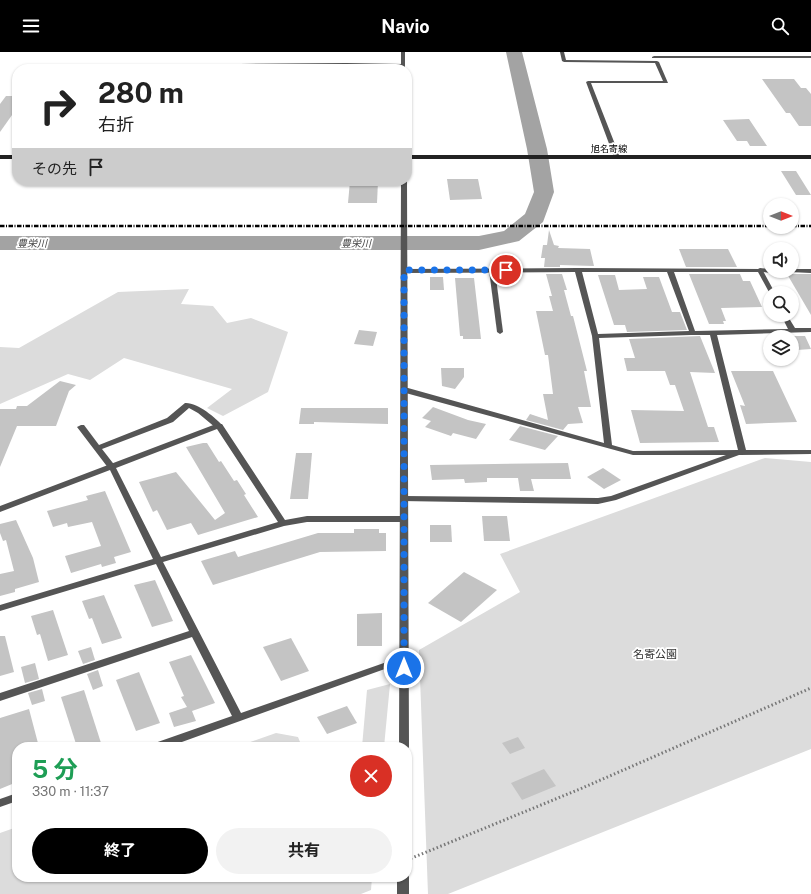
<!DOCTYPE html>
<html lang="ja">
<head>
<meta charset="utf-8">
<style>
	body { margin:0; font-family:"Public Sans","Noto Sans JP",sans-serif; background:#f2f2f2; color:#222; height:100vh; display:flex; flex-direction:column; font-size:15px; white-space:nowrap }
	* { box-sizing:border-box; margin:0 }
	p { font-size:13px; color:#767676 }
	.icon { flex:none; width:22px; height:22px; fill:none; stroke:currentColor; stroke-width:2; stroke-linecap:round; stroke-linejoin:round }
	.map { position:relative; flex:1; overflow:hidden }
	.side { position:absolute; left:12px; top:690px; width:400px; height:140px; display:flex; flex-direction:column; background:#fff; border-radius:16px; box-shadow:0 1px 3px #0004 }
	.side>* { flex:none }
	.guide { position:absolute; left:12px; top:12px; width:400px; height:122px; border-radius:16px; box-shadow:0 1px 3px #0004; background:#fff; color:#222; overflow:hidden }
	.needle { width:26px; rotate:90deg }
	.buttons { position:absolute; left:763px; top:146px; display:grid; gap:8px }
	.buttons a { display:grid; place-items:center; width:36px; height:36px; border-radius:50%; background:#fff; box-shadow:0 1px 3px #0004; font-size:20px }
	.pin { position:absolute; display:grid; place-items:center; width:34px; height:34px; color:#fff; margin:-17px; border:2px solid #fff; border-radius:50%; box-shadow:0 1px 4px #0007 }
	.me { position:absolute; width:44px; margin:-22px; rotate:0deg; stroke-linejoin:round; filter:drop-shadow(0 0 3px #0008) }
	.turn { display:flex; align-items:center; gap:14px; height:84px; padding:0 20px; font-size:18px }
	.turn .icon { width:52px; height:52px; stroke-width:2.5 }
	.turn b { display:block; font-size:28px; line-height:34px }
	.then { display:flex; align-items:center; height:38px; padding:0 20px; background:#0003; gap:8px; font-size:15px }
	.round { display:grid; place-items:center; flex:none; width:42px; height:42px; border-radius:21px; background:#f2f2f2 }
	.head { display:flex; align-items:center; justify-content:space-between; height:68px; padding:0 20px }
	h1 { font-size:24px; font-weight:700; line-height:30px; color:#1e9e55 }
	.action { display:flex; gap:8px; margin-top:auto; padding:8px 20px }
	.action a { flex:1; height:46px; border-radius:24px; background:#000; color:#fff; font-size:16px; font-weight:700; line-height:46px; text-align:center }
	.action a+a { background:#f2f2f2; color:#222 }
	header { display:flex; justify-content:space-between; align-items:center; height:52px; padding:0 20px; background:#000; color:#fff; font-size:18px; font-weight:700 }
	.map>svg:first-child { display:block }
	.green { fill:#dcdcdc }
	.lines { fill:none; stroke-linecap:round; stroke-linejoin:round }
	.river { fill:#a3a3a3; fill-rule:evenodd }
	.building { fill:#c4c4c4 }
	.path { stroke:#777; stroke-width:3; stroke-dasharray:1.5 2.5; stroke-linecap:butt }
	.service { fill:#555; fill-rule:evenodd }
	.minor { fill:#555; fill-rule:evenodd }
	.tertiary { fill:#555; fill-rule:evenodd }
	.secondary { fill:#222; fill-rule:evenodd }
	.rail { stroke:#000; stroke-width:2.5; stroke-dasharray:4.5 1.5 1 1.5; stroke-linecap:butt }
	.route { stroke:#1a73e8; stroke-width:7; stroke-dasharray:0 12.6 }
	.labels { text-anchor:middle; stroke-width:3.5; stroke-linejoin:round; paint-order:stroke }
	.far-street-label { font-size:9px; fill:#000; stroke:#fff }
	.far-water-label { font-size:10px; font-style:italic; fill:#444; stroke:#fff }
	.park-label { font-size:11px; fill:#333; stroke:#fff }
</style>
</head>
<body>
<header><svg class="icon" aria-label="menu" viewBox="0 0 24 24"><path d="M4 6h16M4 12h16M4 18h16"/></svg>Navio<svg class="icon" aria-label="search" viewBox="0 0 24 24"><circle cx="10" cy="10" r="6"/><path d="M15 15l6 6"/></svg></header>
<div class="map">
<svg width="811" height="842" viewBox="0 0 811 842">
	<rect width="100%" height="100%" fill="#fff"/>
	<g class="green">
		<polygon points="189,237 181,252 213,254 227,271 251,266 288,280 268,340 223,364 207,356 232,337 124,306 90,328 68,322 0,352 0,295 19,296 118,240"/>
		<polygon points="765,406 811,410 811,697 448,842 428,842 419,598 520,540 500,502"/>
		<polygon points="390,632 384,695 362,695 367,638"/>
		<polygon points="276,681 298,685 302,695 236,695"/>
		<polygon points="17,775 17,825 372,825 371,838 361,842 0,842 0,781"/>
	</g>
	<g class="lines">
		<polygon class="river" points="506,0 522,0 547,97 554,140 543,170 519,189 479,198 0,198 0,184 479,184 504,179 525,162 534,140 527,97"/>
	</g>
	<g class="building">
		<polygon points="762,27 794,27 801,36 806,36 811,42 811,74 799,74 790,61 786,61"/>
		<polygon points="6,44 17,44 17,56 0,80 0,52"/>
		<polygon points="749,67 767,94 750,94 747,89 737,89 723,68"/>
		<polygon points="781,119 796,119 811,143 796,143"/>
		<polygon points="447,127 478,127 482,147 450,148"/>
		<polygon points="350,129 378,129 377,151 348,151"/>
		<polygon points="549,178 554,193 559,194 558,196 590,197 594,214 560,213 560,215 544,215 545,206 541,206 543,193 547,193"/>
		<polygon points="679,197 728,197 737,215 686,215"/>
		<polygon points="546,222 562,222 567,238 564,238 571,264 573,264 587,319 584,319 591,355 578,355 583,371 568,372 563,378 526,368 530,362 548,368 543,342 553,342 548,303 545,303 536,259 553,259 549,244 552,244"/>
		<polygon points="689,222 740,222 743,229 750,229 762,255 721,256 726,269 723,269 724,272 709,272"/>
		<polygon points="787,222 811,222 811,263"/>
		<polygon points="598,223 615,223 619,238 647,237 643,225 659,225 672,260 680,260 687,278 627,280 625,273 614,273"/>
		<polygon points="430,225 443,225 444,238 430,238"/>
		<polygon points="455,226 474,226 481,287 463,287 463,284 460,284"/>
		<polygon points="359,278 377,280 373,294 354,292"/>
		<polygon points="700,284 715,321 690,320 708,375 714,375 719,390 640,391 631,358 684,359 675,333 670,333 665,319 627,319 624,306 635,306 629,287"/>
		<polygon points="789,284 805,284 811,297 797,298 792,289 792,285"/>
		<polygon points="441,316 464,316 464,325 455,337 442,334"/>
		<polygon points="731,319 773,319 797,370 746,372 740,353 745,354"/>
		<polygon points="60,329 76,333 69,339 56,374 17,374 0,415 0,357 16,357 17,354 27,354"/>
		<polygon points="433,355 468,368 486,372 476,387 453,381 451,384 425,375 431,369 422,366"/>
		<polygon points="301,356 388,356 388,372 314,370 314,372 299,372"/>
		<polygon points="520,374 558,384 545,398 509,388"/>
		<polygon points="203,391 207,391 219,410 221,409 234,429 237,428 246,442 244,443 258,465 198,483 191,471 167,478 157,458 153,460 139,430 176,420 215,468 225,461 186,395"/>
		<polygon points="296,401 312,401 308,447 290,447"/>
		<polygon points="568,411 571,427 531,427 534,439 520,439 518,426 487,426 487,430 465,431 464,427 432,428 430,413"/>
		<polygon points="603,416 621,428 604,437 587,425"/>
		<polygon points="105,439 131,500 114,505 116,511 102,515 101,512 71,521 65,504 101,494 92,470 68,475 67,471 53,475 47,459 88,448 86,444"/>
		<polygon points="482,464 507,464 510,489 484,489"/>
		<polygon points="16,468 33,506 39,530 15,537 15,540 0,544 0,522 14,519 6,488 3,489 0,481 0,472"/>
		<polygon points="430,473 451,473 452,490 430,490"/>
		<polygon points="354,477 379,477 379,481 386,481 386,499 320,500 213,533 201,509 235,499 238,505 318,481 354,481"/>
		<polygon points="464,520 497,538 461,570 428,551"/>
		<polygon points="155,528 173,569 152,575 134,533"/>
		<polygon points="104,543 122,586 102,592 92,566 89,567 82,549"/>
		<polygon points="53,558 68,603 48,609 40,582 37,583 31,564"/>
		<polygon points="382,561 382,594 357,594 357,562"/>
		<polygon points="0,584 5,584 14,620 0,624"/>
		<polygon points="291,586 309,619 281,629 263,595"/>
		<polygon points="91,595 95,608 83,612 78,599"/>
		<polygon points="191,603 215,651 192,659 196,669 174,675 169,661 187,655 181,645 184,644 169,610"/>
		<polygon points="35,611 39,627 25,631 21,615"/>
		<polygon points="98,618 103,634 93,638 87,622"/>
		<polygon points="139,620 160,671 136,679 116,628"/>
		<polygon points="42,637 45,649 32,653 28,641"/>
		<polygon points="84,638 101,691 90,695 77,695 61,645"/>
		<polygon points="347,654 357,671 327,682 317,665"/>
		<polygon points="29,657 39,695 17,695 17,730 0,737 0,666"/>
		<polygon points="518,685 525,696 510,702 502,691"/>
		<polygon points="544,717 556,734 522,748 511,731"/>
	</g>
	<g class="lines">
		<polyline class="path" points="407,808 580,737 811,636"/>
		<g class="service">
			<polygon points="560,0 564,0 566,8 657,9 659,10 668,31 591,31 620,105 619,106 614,105 586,30 588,29 663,29 655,11 564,10 562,9"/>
			<polygon points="654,4 811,4 811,6 652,6 652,5"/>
			<polygon points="346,11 403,12 405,13 403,14 346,13 240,14 238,13 240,12"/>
			<polygon points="131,12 135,13 133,17 129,17"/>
			<polygon points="492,216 495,218 503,280 500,282 497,280 489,218"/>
			<path d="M185 351C197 350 216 366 223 374L222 376H216L198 361 189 356 173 370 102 397 116 415 112 417H109L77 375 81 373H84L99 393 167 366Z"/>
		</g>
		<g class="minor">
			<path d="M578 216 762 217 775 241H770V242L758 220H674L695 279 788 277 781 263H787L795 276H811V280L717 283 746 398H811V402L739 403 616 448 598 452 401 449 400 447 401 445 404 444 598 446 611 444 726 403H633L402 340 401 338 402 336H408L604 391 592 284 575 220 404 221 401 219 404 217ZM582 220H667L689 279 598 282ZM691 283H710L738 398 633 399 612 393 599 286Z"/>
			<path d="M216 372H222L285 468 307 464H404L408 467 404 470H307L284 474 163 510 241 661 401 605 404 604 407 605 409 607 407 609 168 695H151L152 692 232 664 192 585 0 649V641L189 579 156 512 0 559V553L153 507 110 418 0 460V454ZM217 377 278 470 161 505 116 416Z"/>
			<polygon points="17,741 17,749 0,755 0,747"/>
		</g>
		<g class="tertiary">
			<rect x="401" y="0" width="4" height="17"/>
			<polygon points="401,129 407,129 409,695 407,698 407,695 399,695"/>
			<polygon points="760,216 770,217 770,219 773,219 770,221 758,219 758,217"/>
			<polygon points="792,217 811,217 811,221 790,220 789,219 792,219"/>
			<polygon points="407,821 409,825 409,842 397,842 397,825 407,825"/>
		</g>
		<g class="secondary">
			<rect x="0" y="103" width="17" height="4"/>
			<rect x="407" y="103" width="404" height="4"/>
		</g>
		<g class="rail">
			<polyline points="0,174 770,174"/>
			<polyline points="792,174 811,174"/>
		</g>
	</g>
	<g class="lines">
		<polyline class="route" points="404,616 404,218 506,218"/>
	</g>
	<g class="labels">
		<g class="far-street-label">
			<text x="609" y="100">旭名寄線</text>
		</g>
		<g class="far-water-label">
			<text x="32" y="195">豊栄川</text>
			<text x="356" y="195">豊栄川</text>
		</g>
		<g class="park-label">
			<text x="655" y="606">名寄公園</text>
		</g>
	</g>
</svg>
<div class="buttons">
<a><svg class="needle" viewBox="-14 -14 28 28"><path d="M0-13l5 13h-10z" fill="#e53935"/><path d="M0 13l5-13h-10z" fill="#767676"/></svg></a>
<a><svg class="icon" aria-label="sound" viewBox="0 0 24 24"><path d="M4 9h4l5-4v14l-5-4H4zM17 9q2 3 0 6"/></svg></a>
<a><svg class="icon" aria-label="search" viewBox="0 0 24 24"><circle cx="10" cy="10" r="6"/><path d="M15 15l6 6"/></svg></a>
<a><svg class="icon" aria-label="layers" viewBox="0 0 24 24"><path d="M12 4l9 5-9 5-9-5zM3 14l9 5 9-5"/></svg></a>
</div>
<div class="pin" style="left:506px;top:218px;background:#d93025"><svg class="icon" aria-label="arrive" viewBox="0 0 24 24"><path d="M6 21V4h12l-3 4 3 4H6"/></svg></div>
<svg class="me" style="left:404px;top:616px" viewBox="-20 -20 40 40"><circle r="17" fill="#1a73e8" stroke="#fff" stroke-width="3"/><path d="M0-11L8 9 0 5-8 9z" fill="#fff"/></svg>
<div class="guide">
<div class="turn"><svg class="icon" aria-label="right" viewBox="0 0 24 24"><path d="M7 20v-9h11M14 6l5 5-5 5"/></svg><div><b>280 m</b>右折</div></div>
<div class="then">その先<svg class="icon" aria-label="arrive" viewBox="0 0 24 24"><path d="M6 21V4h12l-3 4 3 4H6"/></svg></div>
</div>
<section class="side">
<div class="head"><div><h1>5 分</h1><p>330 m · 11:37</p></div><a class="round" style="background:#d93025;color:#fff"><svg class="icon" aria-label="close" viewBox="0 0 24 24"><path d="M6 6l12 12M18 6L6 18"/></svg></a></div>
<div class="action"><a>終了</a><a>共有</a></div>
</section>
</div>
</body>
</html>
